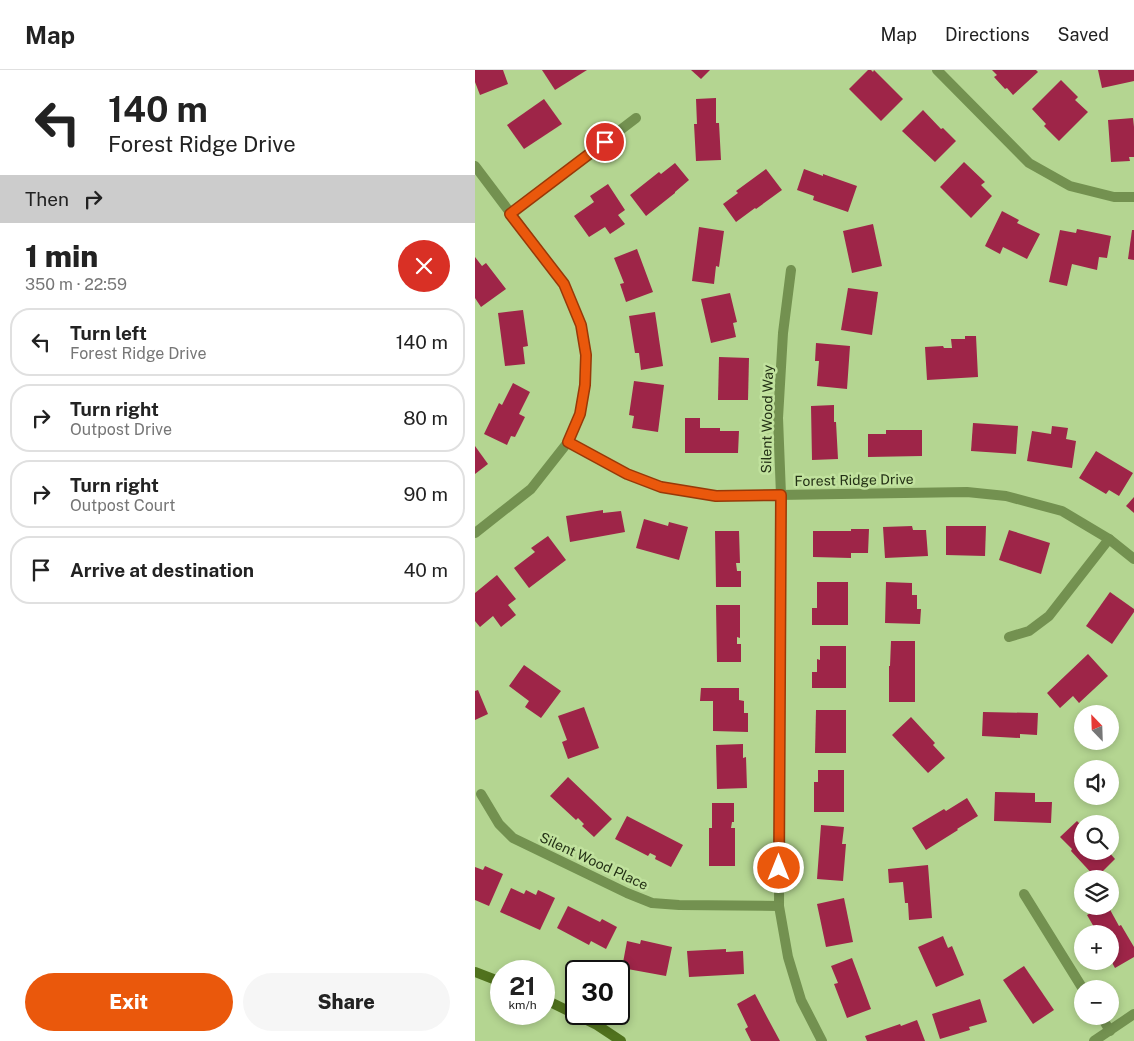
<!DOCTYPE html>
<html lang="en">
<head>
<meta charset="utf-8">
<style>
	body { margin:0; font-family:"Public Sans",sans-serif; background:#f6f6f6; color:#222; height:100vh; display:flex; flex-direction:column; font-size:19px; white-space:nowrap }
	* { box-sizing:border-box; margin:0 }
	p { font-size:16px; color:#767676 }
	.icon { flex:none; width:28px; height:28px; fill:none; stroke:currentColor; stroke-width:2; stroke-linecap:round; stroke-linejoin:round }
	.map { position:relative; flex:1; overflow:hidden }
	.drawer { display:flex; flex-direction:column; background:#fff; width:475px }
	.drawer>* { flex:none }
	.top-card { background:#fff; color:#222; overflow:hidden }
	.needle { width:32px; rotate:337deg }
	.buttons { position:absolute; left:599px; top:635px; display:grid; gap:10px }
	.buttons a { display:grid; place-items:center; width:45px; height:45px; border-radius:50%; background:#fff; box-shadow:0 2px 8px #0003; font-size:25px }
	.speed { position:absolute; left:15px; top:890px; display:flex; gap:10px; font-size:25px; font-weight:700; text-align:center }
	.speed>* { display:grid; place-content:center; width:65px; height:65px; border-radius:50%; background:#fff; box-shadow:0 2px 8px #0003; line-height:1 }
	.speed small { font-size:12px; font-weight:400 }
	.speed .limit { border:2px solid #111; border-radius:8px; background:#fff; color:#111 }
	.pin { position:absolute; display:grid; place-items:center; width:42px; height:42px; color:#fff; margin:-21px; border:2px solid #fff; border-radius:50%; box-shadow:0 1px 5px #0007 }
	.me { position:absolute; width:55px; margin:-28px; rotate:0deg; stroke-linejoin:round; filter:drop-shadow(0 0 4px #0008) }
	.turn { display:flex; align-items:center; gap:18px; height:105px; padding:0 25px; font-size:22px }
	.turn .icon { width:65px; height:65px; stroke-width:2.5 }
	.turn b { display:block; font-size:35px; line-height:42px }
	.then { display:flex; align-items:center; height:48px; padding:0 25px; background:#0003; gap:10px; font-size:19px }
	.round { display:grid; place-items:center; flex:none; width:52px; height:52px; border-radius:26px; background:#f6f6f6 }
	.summary { display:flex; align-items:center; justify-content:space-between; height:85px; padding:0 25px }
	h1 { font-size:30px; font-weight:800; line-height:38px }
	.button { display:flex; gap:10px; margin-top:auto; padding:10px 25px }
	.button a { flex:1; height:58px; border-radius:30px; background:#ea580c; color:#fff; font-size:20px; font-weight:800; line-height:58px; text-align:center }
	.button a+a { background:#f6f6f6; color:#222 }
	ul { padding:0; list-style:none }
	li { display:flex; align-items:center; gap:15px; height:68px; margin:0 10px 8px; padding:0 15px; border:2px solid #e0e0e0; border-radius:20px }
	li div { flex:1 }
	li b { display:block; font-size:19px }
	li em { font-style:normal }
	header { display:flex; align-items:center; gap:30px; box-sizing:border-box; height:70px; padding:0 25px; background:#fff; border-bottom:1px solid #e0e0e0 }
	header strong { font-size:24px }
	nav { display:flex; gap:28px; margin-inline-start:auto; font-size:18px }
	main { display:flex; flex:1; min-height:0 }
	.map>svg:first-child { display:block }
	.building { fill:#9e2548 }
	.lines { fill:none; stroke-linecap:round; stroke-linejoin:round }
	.street { stroke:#739150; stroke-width:10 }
	.secondary { stroke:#50721d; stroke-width:10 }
	.route-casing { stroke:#983908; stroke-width:12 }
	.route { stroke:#ea580c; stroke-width:9 }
	.labels { text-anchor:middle; stroke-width:5; stroke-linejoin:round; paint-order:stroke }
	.street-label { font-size:14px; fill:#243116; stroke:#c1e29e }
</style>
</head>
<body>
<header>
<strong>Map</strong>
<nav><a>Map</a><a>Directions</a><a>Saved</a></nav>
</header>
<main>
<section class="drawer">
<div class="top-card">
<div class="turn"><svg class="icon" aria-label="left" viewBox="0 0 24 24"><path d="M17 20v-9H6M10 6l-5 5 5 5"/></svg><div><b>140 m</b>Forest Ridge Drive</div></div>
<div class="then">Then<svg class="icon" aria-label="right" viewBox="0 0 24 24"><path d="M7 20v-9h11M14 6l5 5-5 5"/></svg></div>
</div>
<div class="summary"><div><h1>1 min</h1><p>350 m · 22:59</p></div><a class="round" style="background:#d93025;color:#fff"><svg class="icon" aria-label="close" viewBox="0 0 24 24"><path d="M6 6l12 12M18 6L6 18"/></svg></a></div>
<ul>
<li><svg class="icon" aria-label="left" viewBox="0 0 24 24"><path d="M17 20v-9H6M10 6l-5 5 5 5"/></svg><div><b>Turn left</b><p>Forest Ridge Drive</p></div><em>140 m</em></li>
<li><svg class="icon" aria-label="right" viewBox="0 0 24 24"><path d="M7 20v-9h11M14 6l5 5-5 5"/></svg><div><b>Turn right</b><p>Outpost Drive</p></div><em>80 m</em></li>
<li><svg class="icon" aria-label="right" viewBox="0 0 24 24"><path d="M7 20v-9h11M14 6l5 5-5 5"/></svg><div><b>Turn right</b><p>Outpost Court</p></div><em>90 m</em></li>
<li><svg class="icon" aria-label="arrive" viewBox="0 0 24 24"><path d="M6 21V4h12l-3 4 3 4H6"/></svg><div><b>Arrive at destination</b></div><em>40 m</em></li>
</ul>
<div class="button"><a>Exit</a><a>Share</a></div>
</section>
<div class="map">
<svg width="659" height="971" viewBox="0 0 659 971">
	<rect width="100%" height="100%" fill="#b4d591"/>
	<g class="building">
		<polygon points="0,0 28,0 33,14 5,25 0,12"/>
		<polygon points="67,0 112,0 80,20"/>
		<polygon points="216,0 235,0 226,9"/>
		<polygon points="393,0 396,0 398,2 399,0 428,29 406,51 374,19"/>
		<polygon points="517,0 561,0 563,2 538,25 532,18 530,19 519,7 522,5"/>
		<polygon points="623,0 659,0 659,11 627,18"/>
		<polygon points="586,10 603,27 600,30 613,42 584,71 569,56 571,54 557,39"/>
		<polygon points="241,28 241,53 244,53 246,90 221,91 219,54 222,54 221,29"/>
		<polygon points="69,29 87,54 49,79 32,55"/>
		<polygon points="448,40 466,59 468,58 481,71 460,92 427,61"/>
		<polygon points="658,48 659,57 659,87 654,87 655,91 636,92 633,50"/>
		<polygon points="489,92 510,112 506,115 517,126 496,148 465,117"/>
		<polygon points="200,93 214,110 200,122 200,123 171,146 155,125 184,102 186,104"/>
		<polygon points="291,99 307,120 281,139 280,138 261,152 248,134 263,123 261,121"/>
		<polygon points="329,99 348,106 348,104 382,116 373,142 338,130 339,126 322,120"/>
		<polygon points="133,114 150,140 143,145 150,154 135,164 130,157 114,167 99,146 119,132 115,126"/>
		<polygon points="527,141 544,150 542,153 565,164 552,189 528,177 525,184 510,176"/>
		<polygon points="398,154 407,196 377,203 368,161"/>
		<polygon points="224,157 249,161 244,197 241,196 239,214 217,211"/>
		<polygon points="602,159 636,166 632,188 624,187 622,200 597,194 592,216 574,212 585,160 601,163"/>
		<polygon points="657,160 659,160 659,190 653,189"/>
		<polygon points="162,179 178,222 151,232 145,214 149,213 139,188"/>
		<polygon points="0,187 7,196 11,193 31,219 6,237 0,228"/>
		<polygon points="373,218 403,222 397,265 366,260"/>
		<polygon points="255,223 262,252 258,253 261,267 236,273 226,229"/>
		<polygon points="48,240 53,276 48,277 50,294 30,296 23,243"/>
		<polygon points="180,242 188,296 166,300 164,283 160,283 154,246"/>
		<polygon points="490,266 501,266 503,307 452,310 450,277 468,276 469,278 477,278 476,269 490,269"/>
		<polygon points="341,273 375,276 372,319 342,316 344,291 340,291"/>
		<polygon points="244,287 274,288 273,330 243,330"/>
		<polygon points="159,311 189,315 183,362 157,358 159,346 154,345"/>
		<polygon points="38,313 55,322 44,344 50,347 40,367 36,366 32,375 9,364 24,333 27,335"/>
		<polygon points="359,335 359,352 361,352 363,389 337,390 336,336"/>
		<polygon points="210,348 225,348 225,358 245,358 245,361 264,361 263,383 210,383"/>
		<polygon points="498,353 543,356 541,384 496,381"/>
		<polygon points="577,356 593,358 591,369 601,371 597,398 552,391 557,361 576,364"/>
		<polygon points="411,360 447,360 447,386 393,387 393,364 411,364"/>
		<polygon points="0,376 13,394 0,404"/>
		<polygon points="621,381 658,403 644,426 634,420 631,424 604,408"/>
		<polygon points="659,427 659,443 651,436"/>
		<polygon points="128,440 128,443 146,441 150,462 95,472 91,446"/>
		<polygon points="169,449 193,456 194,452 213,457 204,490 161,478"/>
		<polygon points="437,456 438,460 451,460 453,486 410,488 408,457"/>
		<polygon points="471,456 511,456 510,486 471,485"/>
		<polygon points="376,459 394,459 393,483 376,483 376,488 338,487 338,461 376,461"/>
		<polygon points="534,460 575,473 566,504 524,490"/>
		<polygon points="240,461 264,461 265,493 261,493 262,501 266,501 266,517 241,517"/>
		<polygon points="73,466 91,490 54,518 39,498 60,482 56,478"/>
		<polygon points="22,505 41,529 33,535 41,545 26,557 18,546 5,557 0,551 0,523"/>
		<polygon points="342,512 373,512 373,555 337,555 337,538 342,538"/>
		<polygon points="411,512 437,513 437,525 442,525 442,539 446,539 445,554 410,553"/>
		<polygon points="635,522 659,539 659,542 637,574 611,556"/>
		<polygon points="241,535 265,535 265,568 262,567 262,574 266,574 266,592 242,592"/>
		<polygon points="416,571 440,571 440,632 414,632 414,596 415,596"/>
		<polygon points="345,576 371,576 371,618 337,618 337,602 342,602 342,589 345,590"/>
		<polygon points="613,584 633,606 604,633 598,626 585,638 572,623"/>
		<polygon points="49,595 86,621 66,648 50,637 54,631 34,616"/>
		<polygon points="226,618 264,618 264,630 269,631 269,643 273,643 273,662 238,661 238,631 225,631"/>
		<polygon points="3,620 13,644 0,650 0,621"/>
		<polygon points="109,637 124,678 93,689 87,672 92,670 83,646"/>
		<polygon points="341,640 371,640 371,683 340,683"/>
		<polygon points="508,642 563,643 562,665 545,664 545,668 507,666"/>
		<polygon points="436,647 460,673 458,675 470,688 453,703 417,665"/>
		<polygon points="268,674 268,688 271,687 272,718 242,719 241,675"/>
		<polygon points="343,700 369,700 369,742 339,742 339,712 343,712"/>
		<polygon points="93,707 137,749 119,767 107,756 109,754 103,748 101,750 75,726"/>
		<polygon points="520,722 560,723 560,732 577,732 576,753 519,751"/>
		<polygon points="492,728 503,746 482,759 483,760 451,780 437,758 469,739 471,741"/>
		<polygon points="237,733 259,733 259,752 257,752 256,758 260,758 260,796 234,796 234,758 237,758"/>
		<polygon points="152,746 208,775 196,797 180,789 181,786 175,783 173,786 140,769"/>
		<polygon points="602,751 608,757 608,781 633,781 640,789 621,808 596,781 597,779 585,767"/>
		<polygon points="346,755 369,757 367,774 371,774 368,811 342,809"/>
		<polygon points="453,795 457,848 434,850 433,833 430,833 428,812 414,813 413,799"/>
		<polygon points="10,796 28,804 14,836 0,830 0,797 8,800"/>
		<polygon points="36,818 49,824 51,820 61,825 63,820 80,828 65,860 25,842"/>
		<polygon points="369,828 378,872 351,877 342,834"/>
		<polygon points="93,836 125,852 127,849 142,857 131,879 116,871 114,875 82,858"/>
		<polygon points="627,836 633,836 644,856 646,855 659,877 659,887 640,898 635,889 635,864 626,864 625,863 623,864 612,845"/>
		<polygon points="468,866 473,878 477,876 489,905 461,917 443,877"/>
		<polygon points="166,870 197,877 191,906 147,898 152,871 165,874"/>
		<polygon points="251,879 251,882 268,881 269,904 214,907 212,881"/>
		<polygon points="377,888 396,939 372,948 359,914 363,913 356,896"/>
		<polygon points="549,896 579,940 558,954 528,910"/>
		<polygon points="280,924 292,947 305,971 276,971 270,959 273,957 262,934"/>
		<polygon points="505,929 512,952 494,957 495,960 465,969 457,944"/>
		<polygon points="442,950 450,971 392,971 390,966 425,954 426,956"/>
	</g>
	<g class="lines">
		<g class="street">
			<polyline points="462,0 554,93 595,116 639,127 659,127"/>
			<polyline points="0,96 89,214 106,255 111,285 110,315 105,345 93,372 56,419 0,463"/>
			<polyline points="35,144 161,48"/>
			<polyline points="316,200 308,263 303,348 306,425 304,836 313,887 326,930 347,971"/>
			<polyline points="93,372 152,404 186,417 241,426 492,422 531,426 587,441 634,469 659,489"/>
			<polyline points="534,567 554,561 574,546 634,469"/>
			<polyline points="6,724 24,754 38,768 152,823 177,833 204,835 304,836"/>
			<polyline points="549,824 608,919"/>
			<polyline points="626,946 635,961"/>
			<polyline points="619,971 659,944"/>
		</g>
		<g class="secondary">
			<polyline points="0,902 26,912"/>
			<polyline points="69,929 122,955 146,971"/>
		</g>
	</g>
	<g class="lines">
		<defs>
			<polyline id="route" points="130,72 35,144 89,214 106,255 111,285 110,315 105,344 93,372 152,404 186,417 241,426 306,425 304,798"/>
		</defs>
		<use href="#route" class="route-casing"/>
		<use href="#route" class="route"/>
	</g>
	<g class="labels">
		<g class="street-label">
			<text transform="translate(292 349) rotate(-89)" y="5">Silent Wood Way</text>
			<text transform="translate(379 410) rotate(-1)" y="5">Forest Ridge Drive</text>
			<text transform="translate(119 791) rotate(25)" y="5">Silent Wood Place</text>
		</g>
	</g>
</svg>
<div class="buttons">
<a><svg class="needle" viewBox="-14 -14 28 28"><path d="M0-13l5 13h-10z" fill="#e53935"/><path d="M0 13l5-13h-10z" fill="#767676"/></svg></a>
<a><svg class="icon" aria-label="sound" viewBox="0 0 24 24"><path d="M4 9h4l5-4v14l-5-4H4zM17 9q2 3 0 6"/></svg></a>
<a><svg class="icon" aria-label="search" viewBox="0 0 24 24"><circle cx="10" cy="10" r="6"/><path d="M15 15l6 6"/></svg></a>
<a><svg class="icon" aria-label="layers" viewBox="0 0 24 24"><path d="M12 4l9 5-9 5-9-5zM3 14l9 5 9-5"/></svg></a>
<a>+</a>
<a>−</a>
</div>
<div class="speed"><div>21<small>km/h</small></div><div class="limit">30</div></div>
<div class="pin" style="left:130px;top:72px;background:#d93025"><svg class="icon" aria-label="arrive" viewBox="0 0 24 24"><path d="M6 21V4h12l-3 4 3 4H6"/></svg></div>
<svg class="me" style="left:304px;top:798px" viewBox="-20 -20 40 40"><circle r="17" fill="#ea580c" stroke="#fff" stroke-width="3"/><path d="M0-11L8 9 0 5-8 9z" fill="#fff"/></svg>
</div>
</main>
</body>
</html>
